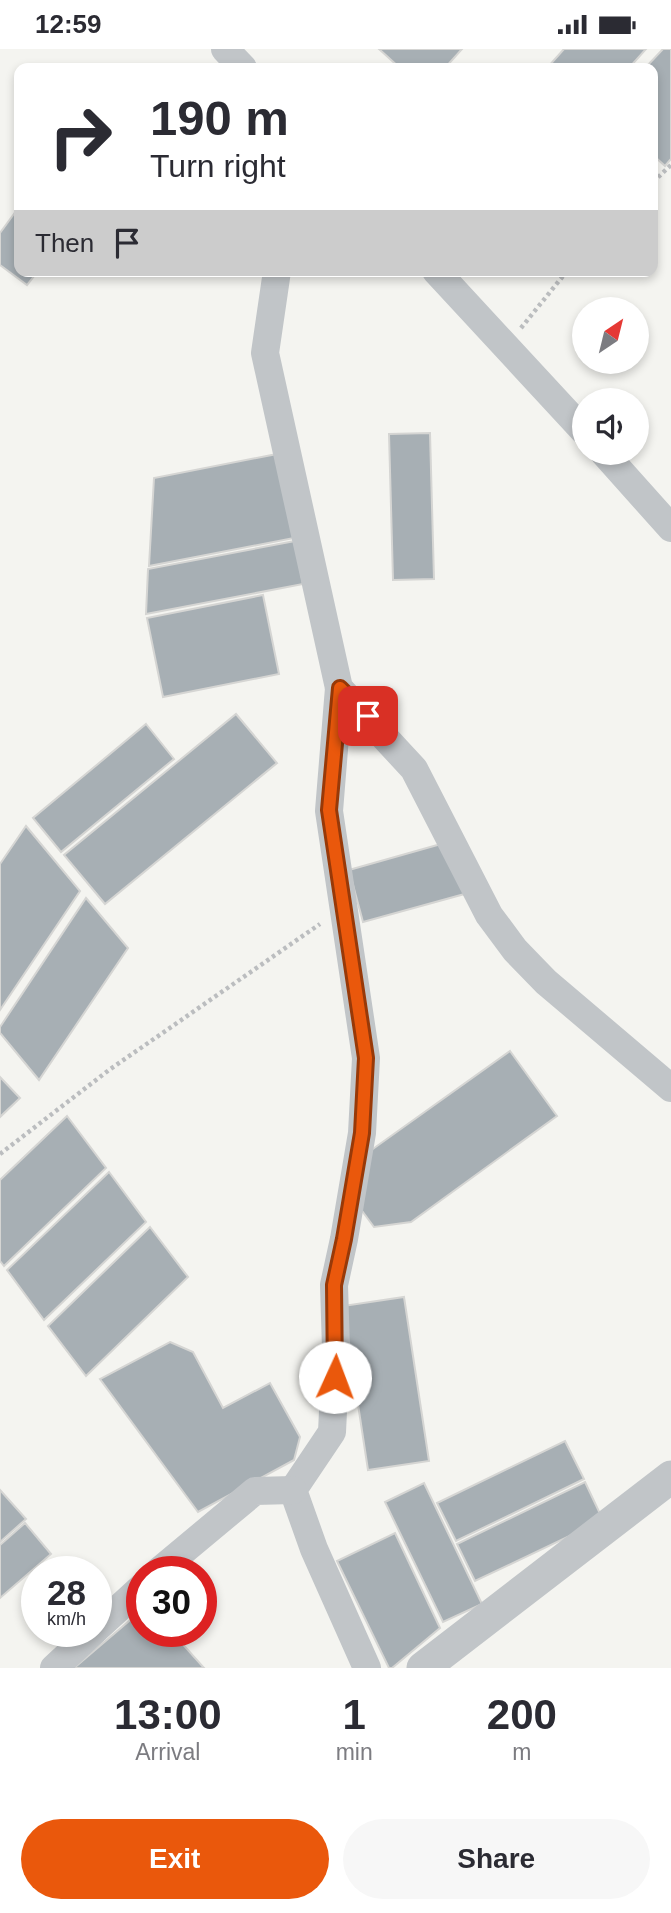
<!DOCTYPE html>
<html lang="en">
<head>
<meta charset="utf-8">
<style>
	body { margin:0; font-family:Arial,sans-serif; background:#f7f7f7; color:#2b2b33; height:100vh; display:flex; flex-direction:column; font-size:26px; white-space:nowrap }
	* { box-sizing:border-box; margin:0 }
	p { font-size:23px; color:#7c7c81 }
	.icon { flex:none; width:38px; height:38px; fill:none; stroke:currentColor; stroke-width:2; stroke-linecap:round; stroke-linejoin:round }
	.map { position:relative; height:1619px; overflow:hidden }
	.side { display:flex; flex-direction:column; background:#fff; flex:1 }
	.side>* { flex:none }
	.hud { position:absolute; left:14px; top:14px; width:644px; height:214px; border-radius:14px; box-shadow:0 4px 10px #0003; background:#fff; color:#2b2b33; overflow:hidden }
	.needle { width:46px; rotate:35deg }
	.tools { position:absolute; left:572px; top:248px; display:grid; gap:14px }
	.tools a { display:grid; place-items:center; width:77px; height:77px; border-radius:50%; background:#fff; box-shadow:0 4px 10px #0003; font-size:35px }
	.speed { position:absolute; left:21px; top:1507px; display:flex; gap:14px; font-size:35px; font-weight:700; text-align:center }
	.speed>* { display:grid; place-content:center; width:91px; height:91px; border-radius:50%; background:#fff; box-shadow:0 4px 10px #0003; line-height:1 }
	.speed small { font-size:18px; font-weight:400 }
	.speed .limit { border:10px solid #d22; background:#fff; color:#111 }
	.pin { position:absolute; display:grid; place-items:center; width:60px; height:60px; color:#fff; margin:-30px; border-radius:14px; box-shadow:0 4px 10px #0006 }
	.me { position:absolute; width:77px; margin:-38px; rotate:2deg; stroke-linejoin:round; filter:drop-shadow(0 0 5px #0008) }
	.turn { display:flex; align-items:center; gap:24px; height:147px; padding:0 21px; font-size:32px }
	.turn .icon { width:91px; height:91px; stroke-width:2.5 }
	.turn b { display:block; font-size:49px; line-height:60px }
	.then { display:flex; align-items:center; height:66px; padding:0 21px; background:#0003; gap:14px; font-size:26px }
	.eta { display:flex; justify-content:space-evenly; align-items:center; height:119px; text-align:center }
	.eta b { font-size:42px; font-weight:700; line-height:49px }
	.button { display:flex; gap:14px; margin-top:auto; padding:14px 21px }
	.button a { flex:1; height:80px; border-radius:42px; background:#ea580c; color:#fff; font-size:28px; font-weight:700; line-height:80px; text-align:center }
	.button a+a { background:#f7f7f7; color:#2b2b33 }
	.status { display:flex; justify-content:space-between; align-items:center; height:49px; padding:0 35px; background:#fff; direction:ltr }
	.status svg { height:19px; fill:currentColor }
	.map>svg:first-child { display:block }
	.building { fill:#a7afb4; stroke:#d5d5d3; stroke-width:2 }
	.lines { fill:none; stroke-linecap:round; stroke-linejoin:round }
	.path { stroke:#bbbdbf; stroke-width:4.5; stroke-dasharray:3.5 3.5; stroke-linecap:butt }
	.minor { stroke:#c1c5c8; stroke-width:28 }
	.tertiary { stroke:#c1c5c8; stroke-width:33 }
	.route-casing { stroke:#983908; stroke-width:18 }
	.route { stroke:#ea580c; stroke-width:12 }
</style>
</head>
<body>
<div class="status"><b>12:59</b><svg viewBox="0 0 49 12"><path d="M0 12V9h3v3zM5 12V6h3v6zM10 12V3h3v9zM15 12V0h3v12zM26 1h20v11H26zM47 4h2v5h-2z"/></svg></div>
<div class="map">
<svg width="671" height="1619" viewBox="0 0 671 1619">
	<rect width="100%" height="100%" fill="#f4f4f0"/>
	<g class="building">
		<polygon points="379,0 462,0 445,19 400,19"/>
		<polygon points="564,0 646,0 629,19 547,19"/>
		<polygon points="663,0 671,0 671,110 665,117 653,106 653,19 645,19"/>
		<polygon points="19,158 19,222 38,222 27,236 0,216 0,184"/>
		<polygon points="430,384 434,530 393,531 389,385"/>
		<polygon points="277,405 294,489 149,517 154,429"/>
		<polygon points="295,492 303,535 146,565 148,520"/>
		<polygon points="263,546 279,625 163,648 147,569"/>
		<polygon points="236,665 277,714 105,855 64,806"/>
		<polygon points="146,675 174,710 61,803 33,769"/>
		<polygon points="26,777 80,842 0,961 0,815"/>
		<polygon points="441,795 468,844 363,873 349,821"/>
		<polygon points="86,849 128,899 39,1031 0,984 0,978"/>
		<polygon points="510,1002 557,1067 411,1173 374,1178 357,1155 370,1102"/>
		<polygon points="0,1028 20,1049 0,1068"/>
		<polygon points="67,1067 106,1119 4,1217 0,1212 0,1131"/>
		<polygon points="109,1123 146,1173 44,1271 7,1221"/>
		<polygon points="150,1178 188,1228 86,1327 48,1277"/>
		<polygon points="404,1248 429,1412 368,1421 343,1257"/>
		<polygon points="170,1293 193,1303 223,1359 270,1334 300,1388 294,1411 198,1463 100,1330"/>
		<polygon points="565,1392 584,1430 456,1492 437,1454"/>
		<polygon points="585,1433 603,1471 475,1532 457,1495"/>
		<polygon points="424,1434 482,1555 443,1573 385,1453"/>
		<polygon points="0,1441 26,1470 0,1493"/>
		<polygon points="25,1474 51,1505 0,1549 0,1496"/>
		<polygon points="395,1484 440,1579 392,1619 389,1619 337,1512"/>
		<polygon points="142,1561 142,1582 171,1582 204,1619 74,1619"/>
	</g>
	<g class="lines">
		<g class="path">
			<polyline points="653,133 671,116"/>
			<polyline points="521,279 567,222"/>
			<polyline points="0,1105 109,1021 320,875"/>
		</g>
		<g class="minor">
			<polyline points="225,0 243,19"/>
			<polyline points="277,222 265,304 339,639 414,720 489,866 515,901 546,933 671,1039"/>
			<polyline points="436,222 584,382"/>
			<polyline points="604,404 671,479"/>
			<polyline points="339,639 329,762 366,1009 362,1084 344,1190 334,1236 336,1300 332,1383 293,1441 314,1500 367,1619"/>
			<polyline points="159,1522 255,1442 293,1441"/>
			<polyline points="96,1580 142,1538"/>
			<polyline points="54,1619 94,1582"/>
		</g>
		<polyline class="tertiary" points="423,1619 671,1428"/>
	</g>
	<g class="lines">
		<defs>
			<polyline id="route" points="335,1328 334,1236 344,1190 362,1084 366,1009 329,761 340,639 368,667"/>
		</defs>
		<use href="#route" class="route-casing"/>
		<use href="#route" class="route"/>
	</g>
</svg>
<div class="tools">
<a><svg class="needle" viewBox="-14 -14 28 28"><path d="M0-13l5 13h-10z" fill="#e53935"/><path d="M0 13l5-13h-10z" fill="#7c7c81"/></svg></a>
<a><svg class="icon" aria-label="sound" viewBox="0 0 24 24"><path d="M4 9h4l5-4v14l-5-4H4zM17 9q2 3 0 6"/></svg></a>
</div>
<div class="speed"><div>28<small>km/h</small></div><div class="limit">30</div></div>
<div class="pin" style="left:368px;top:667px;background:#d93025"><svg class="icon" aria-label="arrive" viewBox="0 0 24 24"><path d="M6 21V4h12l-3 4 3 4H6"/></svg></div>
<svg class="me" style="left:335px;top:1328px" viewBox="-20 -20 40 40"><circle r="19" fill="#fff"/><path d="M0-13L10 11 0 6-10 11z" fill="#ea580c"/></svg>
<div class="hud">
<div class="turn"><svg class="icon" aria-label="right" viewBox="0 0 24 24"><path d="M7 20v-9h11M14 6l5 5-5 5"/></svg><div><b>190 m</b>Turn right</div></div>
<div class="then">Then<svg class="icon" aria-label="arrive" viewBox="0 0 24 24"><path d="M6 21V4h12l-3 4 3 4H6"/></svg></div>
</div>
</div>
<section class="side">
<div class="eta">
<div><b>13:00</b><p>Arrival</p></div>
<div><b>1</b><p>min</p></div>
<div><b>200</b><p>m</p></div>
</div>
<div class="button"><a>Exit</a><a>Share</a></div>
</section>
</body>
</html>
